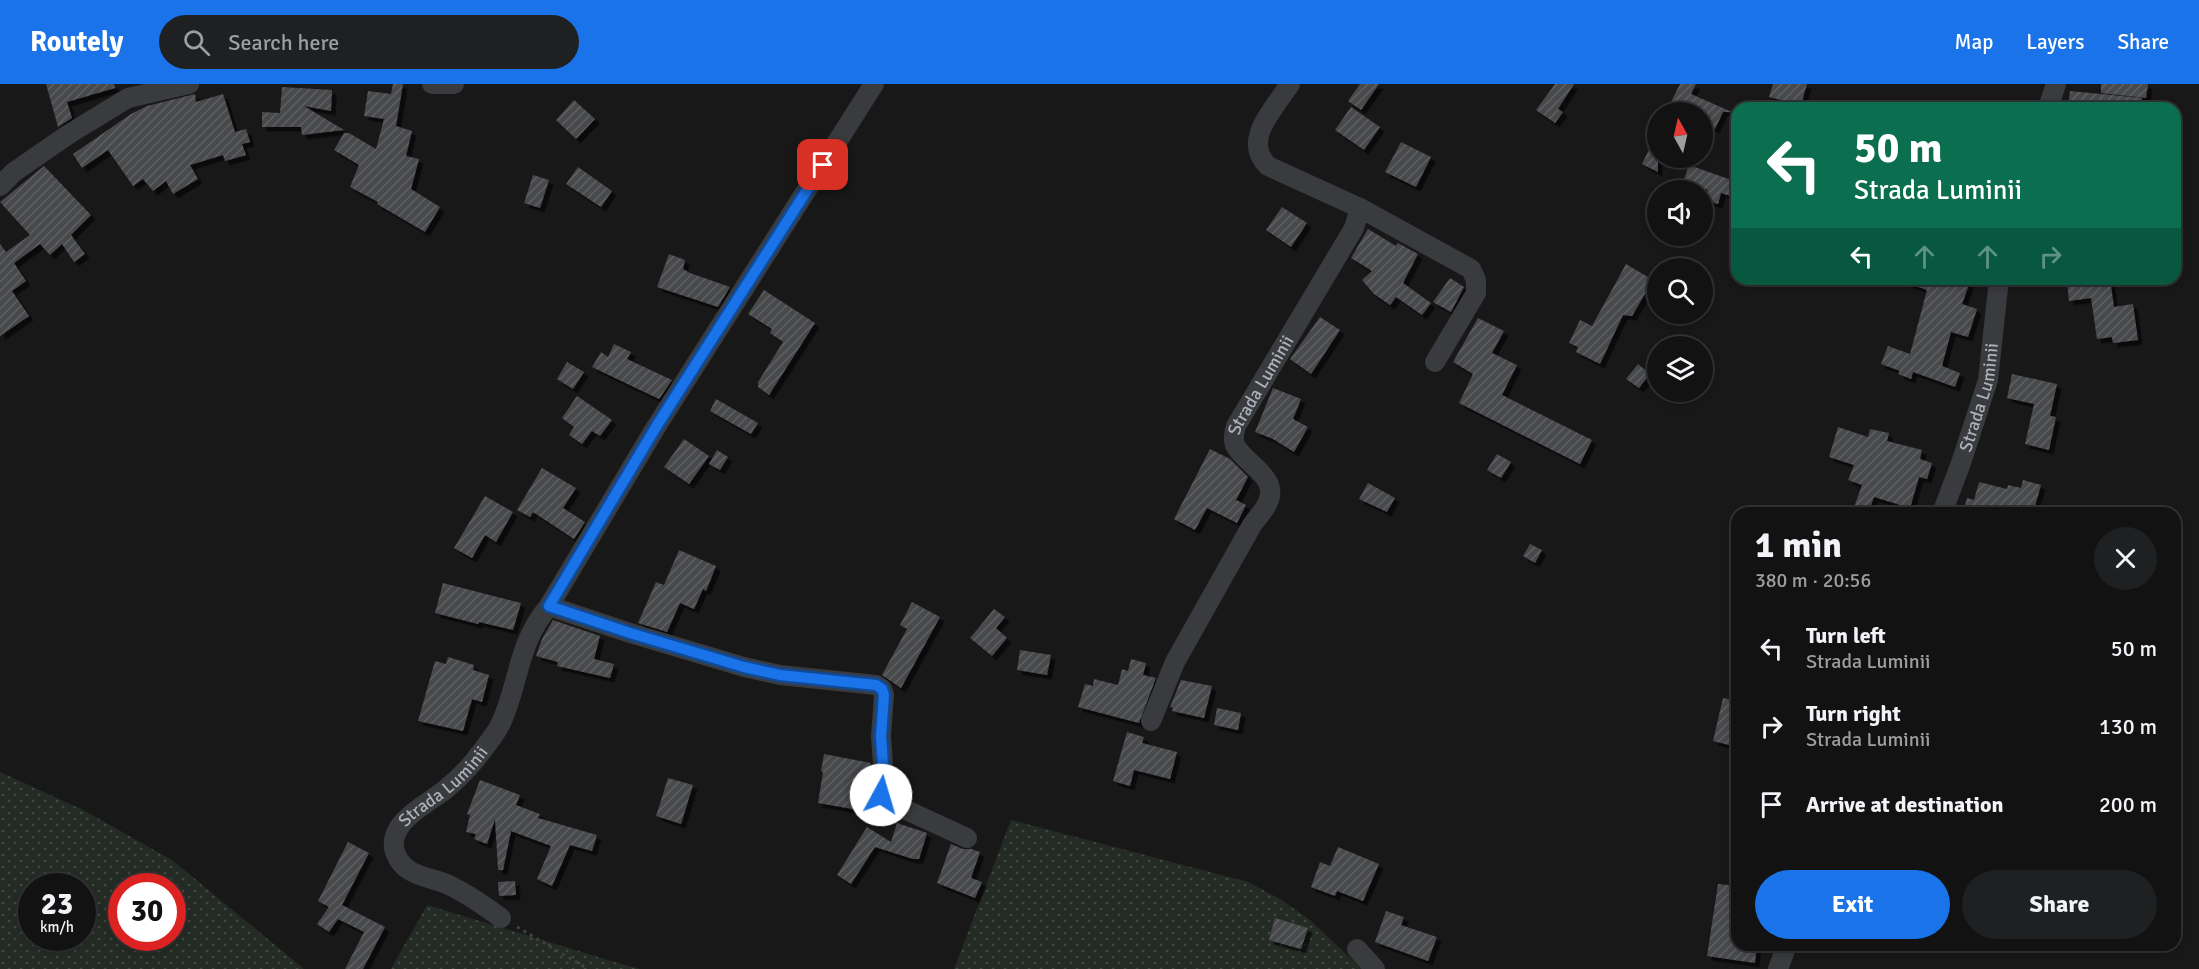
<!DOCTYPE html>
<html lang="en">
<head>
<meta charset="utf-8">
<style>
	body { margin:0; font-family:Signika,sans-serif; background:#1f2021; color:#f1f3f6; height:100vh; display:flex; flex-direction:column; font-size:22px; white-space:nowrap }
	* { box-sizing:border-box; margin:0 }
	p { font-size:20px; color:#9c9ea0 }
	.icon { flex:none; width:33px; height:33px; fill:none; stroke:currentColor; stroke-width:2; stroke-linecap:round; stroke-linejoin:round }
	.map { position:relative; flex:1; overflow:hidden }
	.side { position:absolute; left:1731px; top:423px; width:450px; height:444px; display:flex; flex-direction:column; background:#121213; border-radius:18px; box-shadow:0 3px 9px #0003,0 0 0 2px #313233 }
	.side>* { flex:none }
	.banner { position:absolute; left:1731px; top:18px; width:450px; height:183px; border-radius:18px; box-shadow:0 3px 9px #0003,0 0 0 2px #313233; background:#0b6e4f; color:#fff; overflow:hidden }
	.needle { width:39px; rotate:352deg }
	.tools { position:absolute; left:1647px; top:18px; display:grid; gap:12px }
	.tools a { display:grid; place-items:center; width:66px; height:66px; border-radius:50%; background:#121213; box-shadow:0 3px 9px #0003,0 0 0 2px #313233; font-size:30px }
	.speed { position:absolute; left:18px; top:789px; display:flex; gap:12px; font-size:30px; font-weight:700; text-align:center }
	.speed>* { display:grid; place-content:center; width:78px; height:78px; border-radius:50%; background:#121213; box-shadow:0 3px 9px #0003,0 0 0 2px #313233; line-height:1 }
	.speed small { font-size:15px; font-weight:400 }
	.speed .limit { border:9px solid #d22; background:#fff; color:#111 }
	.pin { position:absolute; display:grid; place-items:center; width:51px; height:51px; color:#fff; margin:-26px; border-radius:12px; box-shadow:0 3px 9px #0006 }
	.me { position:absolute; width:66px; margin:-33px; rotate:6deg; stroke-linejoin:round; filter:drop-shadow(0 0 4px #0008) }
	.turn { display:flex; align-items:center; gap:21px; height:126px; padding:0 24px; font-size:27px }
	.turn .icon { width:78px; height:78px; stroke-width:2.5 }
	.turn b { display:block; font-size:42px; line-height:51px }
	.lanes { display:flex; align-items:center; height:57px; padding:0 24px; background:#0003; justify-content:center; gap:30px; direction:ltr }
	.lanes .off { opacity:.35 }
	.round { display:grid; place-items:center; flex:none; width:63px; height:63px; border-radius:32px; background:#1f2021 }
	.summary { display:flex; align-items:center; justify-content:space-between; height:102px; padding:0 24px }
	h1 { font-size:36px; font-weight:700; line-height:45px }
	.action { display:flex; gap:12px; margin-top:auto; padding:12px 24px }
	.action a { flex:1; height:69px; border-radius:36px; background:#1a73e8; color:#fff; font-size:24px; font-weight:700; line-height:69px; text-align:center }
	.action a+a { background:#1f2021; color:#f1f3f6 }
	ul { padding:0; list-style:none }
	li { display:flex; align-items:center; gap:18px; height:78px; padding:0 24px }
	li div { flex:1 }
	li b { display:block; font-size:22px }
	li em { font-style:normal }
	header { display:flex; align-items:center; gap:36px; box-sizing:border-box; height:84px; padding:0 30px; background:#1a73e8; color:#fff }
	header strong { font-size:28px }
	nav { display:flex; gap:33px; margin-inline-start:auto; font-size:21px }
	.search { width:420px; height:54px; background:#1f2021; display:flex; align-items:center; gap:15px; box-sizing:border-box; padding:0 21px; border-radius:33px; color:#9c9ea0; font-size:22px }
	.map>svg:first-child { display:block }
	.grass { fill:url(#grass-dots); fill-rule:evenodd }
	.building { fill:url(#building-hatch); filter:url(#shadow) }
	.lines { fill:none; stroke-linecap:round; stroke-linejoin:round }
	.path { stroke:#3f4245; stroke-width:3; stroke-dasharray:3 4.5; stroke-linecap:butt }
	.minor { stroke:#393b3e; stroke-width:20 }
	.route-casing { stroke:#114b97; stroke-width:15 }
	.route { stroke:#1a73e8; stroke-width:10 }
	.labels { text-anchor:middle; stroke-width:6; stroke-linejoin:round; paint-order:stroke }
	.street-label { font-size:18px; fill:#abb1b8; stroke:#131314 }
</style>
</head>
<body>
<header>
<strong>Routely</strong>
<div class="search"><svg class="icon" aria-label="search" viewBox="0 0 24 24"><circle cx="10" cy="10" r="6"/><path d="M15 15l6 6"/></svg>Search here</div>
<nav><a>Map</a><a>Layers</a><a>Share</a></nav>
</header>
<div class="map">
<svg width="2199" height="885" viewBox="0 0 2199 885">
	<defs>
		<pattern id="grass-dots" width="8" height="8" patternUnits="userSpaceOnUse" patternTransform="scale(1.5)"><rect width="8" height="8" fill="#242b24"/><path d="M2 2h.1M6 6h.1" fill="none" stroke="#414742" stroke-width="1.8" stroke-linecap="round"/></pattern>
		<pattern id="building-hatch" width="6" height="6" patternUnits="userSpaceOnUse" patternTransform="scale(1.5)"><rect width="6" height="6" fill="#47484c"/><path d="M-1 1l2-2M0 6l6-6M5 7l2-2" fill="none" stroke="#5f6064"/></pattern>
		<filter id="shadow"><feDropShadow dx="4.5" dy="4.5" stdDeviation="0" flood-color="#0009"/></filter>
	</defs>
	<rect width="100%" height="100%" fill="#181819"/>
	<g class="grass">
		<path d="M0 688 83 726 172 776 304 885H0ZM32 802H82V854H32ZM122 802H172V854H122Z"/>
		<polygon points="1011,736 1248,798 1280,815 1310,836 1362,885 954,885"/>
		<polygon points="427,821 618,879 640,885 391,885"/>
	</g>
	<g class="building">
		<polygon points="46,0 114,0 115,4 67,18 72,34 58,43"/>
		<polygon points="393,0 403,0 396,42 412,47 406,72 419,75 411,105 440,123 425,148 377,120 378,118 350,103 359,81 334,66 344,49 349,49 376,65 384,35 364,32 368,7 391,10"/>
		<polygon points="1360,0 1379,0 1361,26 1348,17"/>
		<polygon points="1555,0 1574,0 1558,25 1563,28 1555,39 1536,26"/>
		<polygon points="1680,0 1696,0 1691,10 1732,28 1723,28 1715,45 1702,39 1702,28 1666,28"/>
		<polygon points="1773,0 1807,0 1800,24 1783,24 1785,17 1769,13"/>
		<polygon points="2101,0 2148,0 2146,14 2101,9"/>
		<polygon points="282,3 332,6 331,27 304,22 344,46 302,51 301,43 262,43 262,28 280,29"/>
		<polygon points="2070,7 2142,14 2141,24 2068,22"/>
		<polygon points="195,10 196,18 223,10 235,48 246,45 250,58 242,60 246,71 225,77 223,71 190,81 198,95 173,110 166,97 153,107 143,95 133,102 108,66 82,84 73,70 131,30 147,22"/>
		<polygon points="574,16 595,35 576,55 556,36"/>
		<polygon points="1351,23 1380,43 1364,66 1335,46"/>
		<polygon points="1658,47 1658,88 1642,80"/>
		<polygon points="1401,58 1431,73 1416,103 1385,88"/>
		<polygon points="1689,81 1737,98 1737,114 1721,109 1718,120 1705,116 1708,106 1683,98"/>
		<polygon points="44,82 91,131 71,151 85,170 74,178 62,160 50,171 40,160 14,179 26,197 12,207 29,232 0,252 0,160 6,168 30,151 0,118"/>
		<polygon points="578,83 612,107 601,123 566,100"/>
		<polygon points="533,91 549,96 540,124 524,119"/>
		<polygon points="1282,123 1307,139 1291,163 1266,146"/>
		<polygon points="1368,145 1396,162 1398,159 1418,170 1403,199 1431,219 1422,231 1396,213 1390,221 1374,210 1362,196 1372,187 1351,174"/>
		<polygon points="669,170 685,176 683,185 690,189 730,203 718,223 657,203"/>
		<polygon points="1626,180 1653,196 1632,232 1623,231 1600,280 1576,268 1578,263 1569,259 1580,236 1592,242"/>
		<polygon points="1450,194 1464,203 1451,228 1433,218"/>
		<polygon points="1902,195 1971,195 1962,220 1977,225 1968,253 1951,248 1942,282 1960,289 1955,303 1913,288 1911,295 1898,290 1900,287 1881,280 1888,262 1910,270 1927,206 1901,197"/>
		<polygon points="2092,195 2110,195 2114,223 2133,220 2138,256 2113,259 2112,253 2097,255 2091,214 2069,217 2067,198"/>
		<polygon points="764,206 815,239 769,311 758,303 758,298 783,258 770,249 772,245 748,230"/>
		<polygon points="1320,233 1340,246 1311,290 1290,275"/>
		<polygon points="1478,234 1504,247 1492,269 1517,281 1502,311 1592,356 1580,380 1459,319 1473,290 1453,278"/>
		<polygon points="614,260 631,268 627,275 672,296 659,315 592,283 601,268 608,273"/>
		<polygon points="567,278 584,288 573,305 557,295"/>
		<polygon points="1638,280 1650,290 1639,304 1626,295"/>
		<polygon points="2012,290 2057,300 2050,332 2056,333 2049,366 2025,360 2034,320 2007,314"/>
		<polygon points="1273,304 1301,315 1293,335 1308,343 1294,368 1273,355 1255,348"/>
		<polygon points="577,312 612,336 600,352 592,347 582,360 569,351 574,343 562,334"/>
		<polygon points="716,315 758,339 751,350 710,327"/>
		<polygon points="1838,343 1868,353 1870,345 1889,349 1887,357 1922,366 1920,375 1932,379 1927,395 1919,393 1910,424 1874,413 1868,429 1852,429 1862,401 1848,396 1854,381 1829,373"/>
		<polygon points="684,355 709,372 689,400 664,383"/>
		<polygon points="1210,365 1230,375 1248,393 1236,416 1246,421 1237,439 1207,424 1195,446 1174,435"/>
		<polygon points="717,366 728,373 720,386 709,380"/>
		<polygon points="1497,370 1511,378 1501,394 1487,386"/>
		<polygon points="542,384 576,404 563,424 585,438 574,455 533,428 530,433 517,426"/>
		<polygon points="2023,396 2041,401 2033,429 2020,426 2019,429 1963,429 1967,414 1974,416 1979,398 2007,405 2008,401 2021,404"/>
		<polygon points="1368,399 1395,414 1387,428 1359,415"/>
		<polygon points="485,412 513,428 496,458 485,451 472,474 454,464"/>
		<polygon points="1530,460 1542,466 1535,479 1523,472"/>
		<polygon points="679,466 716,482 706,507 703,505 694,525 680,519 667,548 638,539 656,498 664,501"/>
		<polygon points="443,499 521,519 513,546 479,538 478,540 435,529"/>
		<polygon points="912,518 940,533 901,604 882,591 907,545 900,541"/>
		<polygon points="994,525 1005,533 996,544 1007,554 992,572 970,554"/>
		<polygon points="553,536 600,552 594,575 614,580 610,594 557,582 558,578 536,572 542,555"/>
		<polygon points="1020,566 1051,571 1047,591 1017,586"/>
		<polygon points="448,573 474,581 473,586 489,591 482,618 472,615 463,647 418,637 435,577 446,580"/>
		<polygon points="1131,575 1146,579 1143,591 1156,594 1139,639 1078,623 1085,600 1093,602 1094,595 1118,601 1122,585 1128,587"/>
		<polygon points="1181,596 1212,602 1204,634 1172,627 1173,624 1170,623"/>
		<polygon points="1723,614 1737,617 1737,663 1713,657"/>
		<polygon points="1217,624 1241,629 1238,646 1214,641"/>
		<polygon points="1127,648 1144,653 1142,659 1177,668 1170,695 1134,686 1130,702 1113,697"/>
		<polygon points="824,670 871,679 866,704 858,702 853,725 818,719 823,688 821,687"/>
		<polygon points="668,694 693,701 681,740 656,732"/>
		<polygon points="480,696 520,711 516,721 540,730 538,734 597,751 592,767 570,761 552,802 537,795 551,762 511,747 503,786 498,786 495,735 487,760 474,755 476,750 466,748 470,731 467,730"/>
		<polygon points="897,739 927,749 919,775 913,775 875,763 851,800 837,791 867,743 891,758"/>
		<polygon points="348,758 369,769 342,821 385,843 363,885 345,885 364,848 338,835 329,848 317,840 329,823 318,817"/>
		<polygon points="951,760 963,765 971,765 980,768 971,794 982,798 975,814 937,799"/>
		<polygon points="1338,763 1379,780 1363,817 1337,807 1335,812 1311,803 1320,778 1330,782"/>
		<polygon points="515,797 516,811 499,812 498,798"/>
		<polygon points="1718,800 1737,802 1737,861 1757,861 1755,879 1707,872"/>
		<polygon points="1386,827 1404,833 1401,841 1437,853 1428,877 1375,858"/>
		<polygon points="1275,834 1308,844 1301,865 1269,856"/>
	</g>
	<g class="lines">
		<polyline class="path" points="517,843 588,885"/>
		<g class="minor">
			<polyline points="432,0 454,0"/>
			<polyline points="2048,24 2056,0"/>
			<polyline points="0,102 14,88 69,50 128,14 189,0"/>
			<polyline points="1360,124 1471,185 1476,196 1476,209 1435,278"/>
			<path id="s1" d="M1942 429 1961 379 1988 296 1999 195"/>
			<polyline points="549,522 630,549 744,583 780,591 876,601 882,605 884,611 881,652 884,695 880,703 881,711 889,718 967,754"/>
			<path id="s2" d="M1151 637 1175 578 1252 441C1256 435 1262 429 1266 422 1283 394 1245 381 1235 361 1233 355 1234 348 1236 342L1354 144 1360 124 1268 82C1241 56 1275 24 1290 0"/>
			<path id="s3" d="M501 834C485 822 469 811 451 802 431 792 404 794 395 768 386 738 428 720 446 705 457 696 466 687 475 676 484 664 495 652 501 639 520 597 517 560 549 522L656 343 874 0"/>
			<polyline points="1357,865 1375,885"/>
			<polyline points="1778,885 1787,861"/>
		</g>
	</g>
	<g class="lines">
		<defs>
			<polyline id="route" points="823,81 656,343 549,522 630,549 744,583 780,591 876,601 882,605 884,611 881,652 884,695 879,703 881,711"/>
		</defs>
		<use href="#route" class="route-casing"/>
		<use href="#route" class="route"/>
	</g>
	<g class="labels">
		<g class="street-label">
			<text dy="6" stroke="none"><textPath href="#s2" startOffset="386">Strada Luminii</textPath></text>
			<text dy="6" stroke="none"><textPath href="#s1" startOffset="122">Strada Luminii</textPath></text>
			<text dy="6" stroke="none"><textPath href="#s3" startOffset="214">Strada Luminii</textPath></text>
		</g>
	</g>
</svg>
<div class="tools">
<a><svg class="needle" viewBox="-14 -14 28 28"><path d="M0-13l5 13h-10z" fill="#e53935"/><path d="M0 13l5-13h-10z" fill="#9c9ea0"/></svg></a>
<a><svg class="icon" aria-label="sound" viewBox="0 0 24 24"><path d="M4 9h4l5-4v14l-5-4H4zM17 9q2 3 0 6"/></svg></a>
<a><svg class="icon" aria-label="search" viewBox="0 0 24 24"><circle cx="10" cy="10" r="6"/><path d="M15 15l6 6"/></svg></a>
<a><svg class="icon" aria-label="layers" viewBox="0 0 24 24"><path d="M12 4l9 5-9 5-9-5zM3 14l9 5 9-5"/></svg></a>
</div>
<div class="speed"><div>23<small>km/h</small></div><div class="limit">30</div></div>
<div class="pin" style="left:823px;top:81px;background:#d93025"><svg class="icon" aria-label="arrive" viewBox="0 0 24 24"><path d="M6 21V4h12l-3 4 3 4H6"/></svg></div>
<svg class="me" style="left:881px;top:711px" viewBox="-20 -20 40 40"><circle r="19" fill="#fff"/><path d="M0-13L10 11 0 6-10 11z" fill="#1a73e8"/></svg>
<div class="banner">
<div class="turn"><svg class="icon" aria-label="left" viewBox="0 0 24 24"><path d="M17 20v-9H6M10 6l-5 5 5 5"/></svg><div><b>50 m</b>Strada Luminii</div></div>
<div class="lanes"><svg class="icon" aria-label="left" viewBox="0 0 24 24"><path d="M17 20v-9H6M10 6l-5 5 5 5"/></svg><svg class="icon off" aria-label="ahead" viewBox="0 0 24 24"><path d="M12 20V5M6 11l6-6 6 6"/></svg><svg class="icon off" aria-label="ahead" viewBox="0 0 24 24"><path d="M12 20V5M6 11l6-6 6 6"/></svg><svg class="icon off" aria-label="right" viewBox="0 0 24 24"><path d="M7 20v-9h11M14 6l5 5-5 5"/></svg></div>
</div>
<section class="side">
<div class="summary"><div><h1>1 min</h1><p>380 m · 20:56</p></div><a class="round"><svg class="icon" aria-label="close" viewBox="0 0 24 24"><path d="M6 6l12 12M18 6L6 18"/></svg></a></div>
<ul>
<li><svg class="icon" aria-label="left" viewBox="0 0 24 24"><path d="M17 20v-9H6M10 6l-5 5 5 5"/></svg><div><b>Turn left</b><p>Strada Luminii</p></div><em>50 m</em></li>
<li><svg class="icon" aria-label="right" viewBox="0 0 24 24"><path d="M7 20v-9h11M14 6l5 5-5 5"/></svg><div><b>Turn right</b><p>Strada Luminii</p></div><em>130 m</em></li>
<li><svg class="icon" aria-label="arrive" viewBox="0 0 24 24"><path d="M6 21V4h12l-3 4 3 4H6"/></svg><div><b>Arrive at destination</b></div><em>200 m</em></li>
</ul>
<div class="action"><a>Exit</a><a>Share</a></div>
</section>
</div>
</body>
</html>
